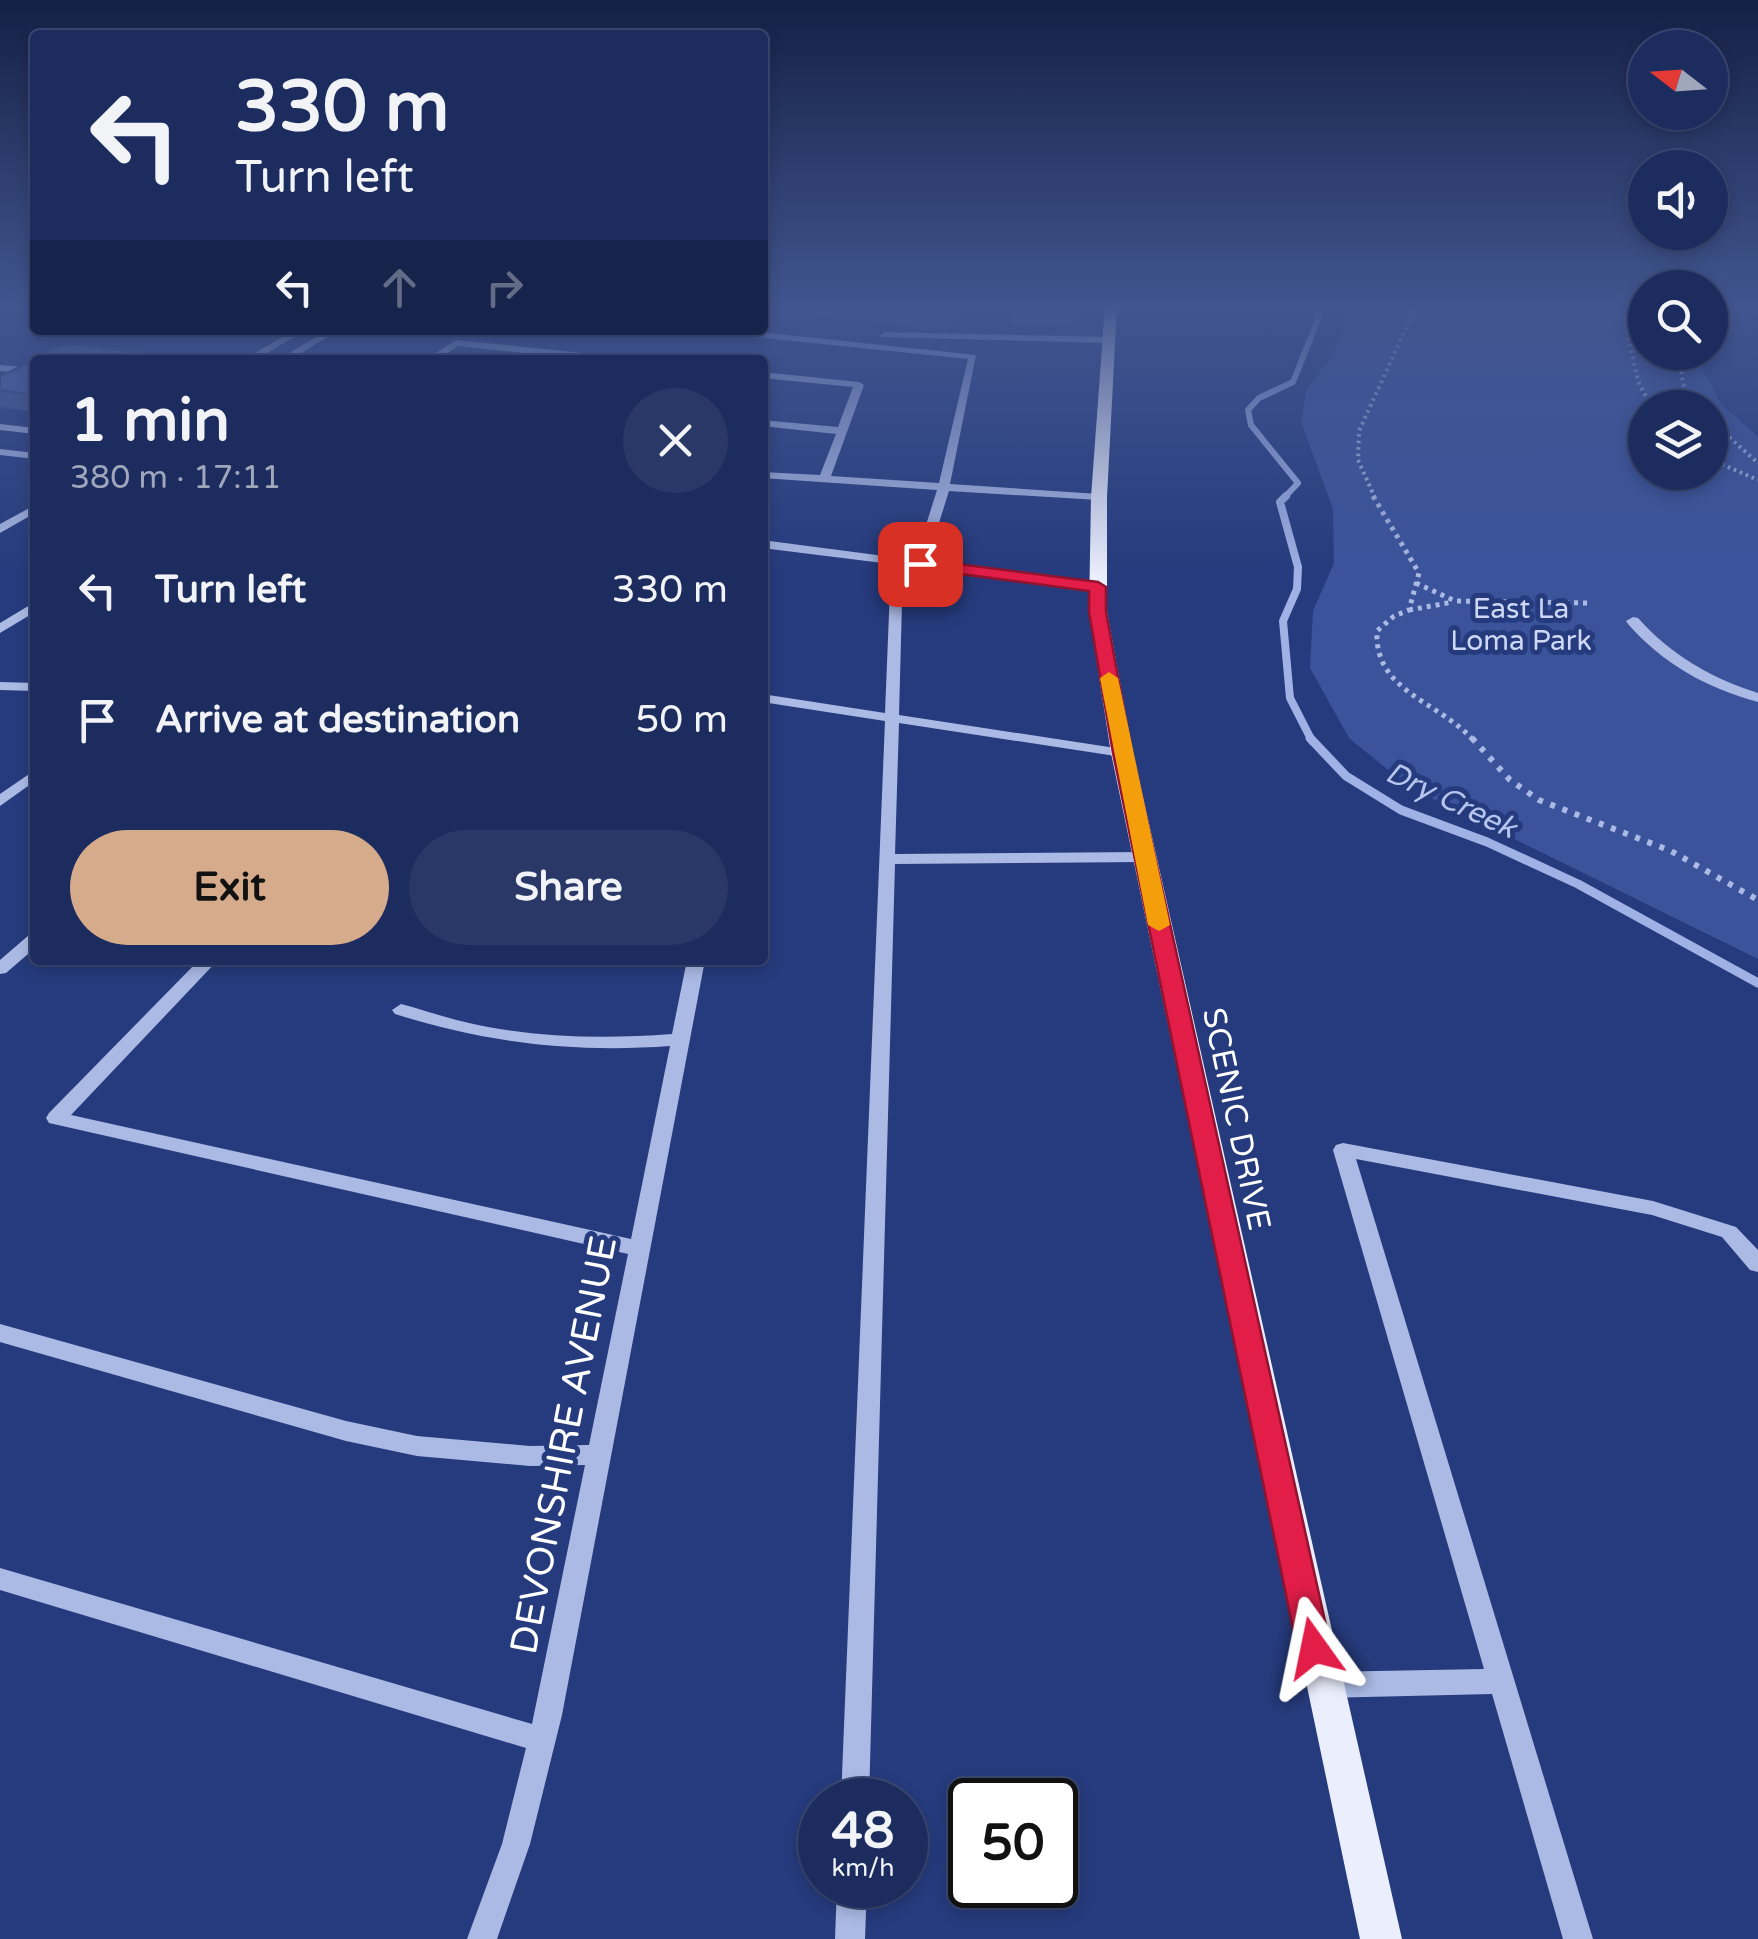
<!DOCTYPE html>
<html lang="en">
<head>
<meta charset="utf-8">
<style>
	body { margin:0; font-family:"Varela Round",sans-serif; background:#293867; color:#f1f3f6; height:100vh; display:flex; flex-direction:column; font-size:38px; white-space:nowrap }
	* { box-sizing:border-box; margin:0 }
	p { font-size:32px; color:#a0a7bc }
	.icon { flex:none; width:55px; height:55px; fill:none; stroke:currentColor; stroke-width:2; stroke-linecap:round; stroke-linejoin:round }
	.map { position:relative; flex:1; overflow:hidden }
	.drawer { position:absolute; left:30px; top:355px; width:738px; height:610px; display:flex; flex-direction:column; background:#1c2c5e; border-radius:10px; box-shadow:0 5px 15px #0003,0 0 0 2px #3a4873 }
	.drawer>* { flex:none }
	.top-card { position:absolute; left:30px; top:30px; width:738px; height:305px; border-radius:10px; box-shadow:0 5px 15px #0003,0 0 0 2px #3a4873; background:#1c2c5e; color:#f1f3f6; overflow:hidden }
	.needle { width:65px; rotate:287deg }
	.fabs { position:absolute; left:1628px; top:30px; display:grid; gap:20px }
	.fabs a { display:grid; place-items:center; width:100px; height:100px; border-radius:50%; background:#1c2c5e; box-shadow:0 5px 15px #0003,0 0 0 2px #3a4873; font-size:50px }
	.speed { position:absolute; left:798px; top:1778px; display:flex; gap:20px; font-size:50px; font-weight:700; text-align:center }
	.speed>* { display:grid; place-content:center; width:130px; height:130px; border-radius:50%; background:#1c2c5e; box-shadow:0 5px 15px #0003,0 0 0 2px #3a4873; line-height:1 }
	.speed small { font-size:25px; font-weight:400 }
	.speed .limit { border:5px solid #111; border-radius:15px; background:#fff; color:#111 }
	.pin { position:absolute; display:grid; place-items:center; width:85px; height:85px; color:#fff; margin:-42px; border-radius:20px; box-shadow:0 5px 15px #0006 }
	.me { position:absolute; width:110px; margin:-55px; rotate:348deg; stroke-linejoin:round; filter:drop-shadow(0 0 8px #0008) }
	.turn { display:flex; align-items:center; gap:35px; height:210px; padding:0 40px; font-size:45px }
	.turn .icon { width:130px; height:130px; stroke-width:2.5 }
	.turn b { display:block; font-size:70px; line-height:85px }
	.lanes { display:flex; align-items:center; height:95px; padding:0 40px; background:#0003; justify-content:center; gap:50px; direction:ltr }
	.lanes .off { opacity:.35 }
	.round { display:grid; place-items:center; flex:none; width:105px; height:105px; border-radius:52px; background:#293867 }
	.headline { display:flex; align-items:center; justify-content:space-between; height:170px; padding:0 40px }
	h1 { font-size:60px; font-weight:700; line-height:75px }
	.cta { display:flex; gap:20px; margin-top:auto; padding:20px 40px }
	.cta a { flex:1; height:115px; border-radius:60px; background:#d6ab8b; color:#111; font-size:40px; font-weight:700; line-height:115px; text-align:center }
	.cta a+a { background:#293867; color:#f1f3f6 }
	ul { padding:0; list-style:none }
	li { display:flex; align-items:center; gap:30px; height:130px; padding:0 40px }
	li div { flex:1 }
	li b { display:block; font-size:38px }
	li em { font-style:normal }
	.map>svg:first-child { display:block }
	.green { fill:#3a539b; fill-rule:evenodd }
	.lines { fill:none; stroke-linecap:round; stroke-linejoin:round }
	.stream-far2 { stroke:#a0b2e5; stroke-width:6 }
	.stream-far1 { stroke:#a0b2e5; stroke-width:8 }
	.stream { stroke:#a0b2e5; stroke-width:9 }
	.path-far2 { stroke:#abbae5; stroke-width:4; stroke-dasharray:2.5 4; stroke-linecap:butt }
	.path-far1 { stroke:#abbae5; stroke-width:5; stroke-dasharray:4 5; stroke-linecap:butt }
	.path { stroke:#abbae5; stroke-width:6; stroke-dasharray:5 8; stroke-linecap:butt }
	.minor { fill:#abbae5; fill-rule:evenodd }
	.major { fill:#ebeffd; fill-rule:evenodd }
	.wall { fill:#43568f }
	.shaded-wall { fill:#374674 }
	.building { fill:#4e64a6; stroke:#374674; stroke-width:2.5 }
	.route { fill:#e11d48; stroke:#92132f; stroke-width:2.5 }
	.slow { fill:#f59e0b }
	.labels { text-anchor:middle; stroke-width:10; stroke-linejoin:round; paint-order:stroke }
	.far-park-label { font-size:28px; fill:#ced8f4; stroke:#263b7d }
	.far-water-label { font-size:30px; font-style:italic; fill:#b6c5ed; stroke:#263b7d }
	.street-label { font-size:32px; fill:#fff; stroke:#263b7d }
	.near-street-label { font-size:38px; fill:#fff; stroke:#263b7d }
</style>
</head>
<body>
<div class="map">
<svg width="1758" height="1939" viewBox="0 0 1758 1939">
	<rect width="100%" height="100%" fill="#263b7d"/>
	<path class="green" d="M1354 306H1645V352L1694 353 1721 404 1758 437V959L1409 787 1349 738 1310 668 1313 611 1334 563 1333 509 1301 422 1306 392 1332 355ZM1645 408H1710V472H1645Z"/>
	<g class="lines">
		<polyline class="stream-far2" points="1284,498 1298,483 1251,425 1248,410 1259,398 1293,382 1319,317 1313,306"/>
		<polyline class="stream-far1" points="1286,496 1280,502 1298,567 1297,589 1283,621 1290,698 1312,741"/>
		<polyline class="stream" points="1310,738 1346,776 1401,810 1487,842 1578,884 1758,983"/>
		<g class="path-far2">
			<polyline points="1621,306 1638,381 1652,408"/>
			<polyline points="1679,352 1683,384 1696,408"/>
			<polyline points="1710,420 1758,463"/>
			<polyline points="1710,459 1758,480"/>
			<polyline points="1375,498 1358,460 1359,431 1416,306"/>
		</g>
		<g class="path-far1">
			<path d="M1373 496 1419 573 1409 610 1394 616 1377 631C1374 692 1439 701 1474 741"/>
			<polyline points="1416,583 1455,601 1590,603"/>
			<polyline points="1409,610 1453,602"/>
		</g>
		<polyline class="path" points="1472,738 1510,780 1539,800 1671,851 1758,900"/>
		<g class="minor">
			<polygon points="294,330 306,330 255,360 243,360"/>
			<polygon points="327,330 339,330 290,360 278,360"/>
			<polygon points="710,330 742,330 976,355 950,484 1099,494 1105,497 1099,500 949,491 927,561 1098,583 1104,587 1098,591 903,565 899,715 1122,749 1129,753 1122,757 899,723 895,854 1145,852 1153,857 1145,862 895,864 869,1800 841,1800 885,721 762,702 762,694 885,713 891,564 762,548 762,540 915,560 937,490 762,478 762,472 820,475 836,434 762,426 762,420 838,427 853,387 762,378 762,372 859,382 864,385 831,476 939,483 968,359 715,333"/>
			<polygon points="885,332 1110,337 1115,340 1110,343 882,337 880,335"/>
			<polygon points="456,340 621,357 626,360 593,360 458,346 437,360 425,360"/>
			<polygon points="0,365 35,368 35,374 0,371"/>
			<polygon points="0,424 35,428 35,434 0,430"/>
			<polygon points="0,449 35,453 35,459 0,455"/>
			<polygon points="35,505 35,513 0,533 0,524"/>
			<polygon points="35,602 35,612 0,633 0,623"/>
			<path d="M1633 617 1638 618C1671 655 1711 678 1758 693V702C1707 688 1663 664 1628 624L1626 621Z"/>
			<polygon points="0,682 35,683 35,691 0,690"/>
			<polygon points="35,770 35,781 0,806 0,794"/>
			<polygon points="35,934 35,948 6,973 0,974 0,960 29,935"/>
			<path d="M199 960H218L71 1115 631 1239 670 1046C575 1053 486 1043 395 1014L392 1010 401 1004C424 1010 446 1018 469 1023 536 1038 604 1039 672 1034L687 960H705L562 1715 530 1844 497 1939H467L502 1844 526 1748 0 1590V1568L532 1724 585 1465 530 1466 417 1456 346 1441 0 1342V1324L346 1421 417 1436 530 1446 589 1445 628 1254 49 1123 46 1118 49 1113Z"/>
			<polygon points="1343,1143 1653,1201 1736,1227 1758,1250 1758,1272 1750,1270 1722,1237 1652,1215 1356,1159 1593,1939 1563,1939 1492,1694 1323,1698 1314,1694 1310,1685 1314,1676 1323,1672 1484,1669 1333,1150 1336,1145"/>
			<polygon points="837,1885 867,1885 865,1939 835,1939"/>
		</g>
		<polygon class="major" points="1105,306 1117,306 1107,497 1107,612 1133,753 1402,1939 1360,1939 1111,753 1089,612 1091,497"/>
	</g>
	<g class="wall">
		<polygon points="762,306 968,306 947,330 762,312"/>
		<polygon points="1078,306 1074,326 1013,325 1014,308"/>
		<polygon points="35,360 35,412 0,407 0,376"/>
	</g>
	<polygon class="shaded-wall" points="949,306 968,306 947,330 948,308"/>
	<g class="building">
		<polygon points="1015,306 1076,306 1076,310 1014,308"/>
		<polygon points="74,344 194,360 35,360 35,395 0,390 0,376 31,362 55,347"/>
	</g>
	<linearGradient id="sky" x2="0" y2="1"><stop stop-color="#152045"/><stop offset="0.53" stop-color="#41558f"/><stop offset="1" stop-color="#41558f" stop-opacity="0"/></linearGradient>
	<rect width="1758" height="578" fill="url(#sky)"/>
	<polygon class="route" points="920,559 1098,582 1106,587 1106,612 1132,753 1331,1648 1326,1659 1314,1663 1302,1659 1297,1648 1113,753 1089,612 1089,591 915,568 912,564"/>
	<polygon class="slow" points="1109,672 1118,678 1170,925 1159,931 1148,925 1100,678"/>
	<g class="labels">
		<g class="far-park-label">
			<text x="1521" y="618">East La<tspan x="1521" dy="32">Loma Park</tspan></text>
		</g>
		<g class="far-water-label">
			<text transform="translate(1451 800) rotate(25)" y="10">Dry Creek</text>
		</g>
		<g class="street-label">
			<text transform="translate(1237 1119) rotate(78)" y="11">SCENIC DRIVE</text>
		</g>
		<g class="near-street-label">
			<text transform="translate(563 1445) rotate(-79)" y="13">DEVONSHIRE AVENUE</text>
		</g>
	</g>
</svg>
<div class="fabs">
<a><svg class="needle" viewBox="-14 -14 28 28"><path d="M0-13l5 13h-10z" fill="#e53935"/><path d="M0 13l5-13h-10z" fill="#a0a7bc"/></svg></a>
<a><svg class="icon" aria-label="sound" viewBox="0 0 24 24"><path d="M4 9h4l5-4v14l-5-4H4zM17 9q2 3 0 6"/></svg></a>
<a><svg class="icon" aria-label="search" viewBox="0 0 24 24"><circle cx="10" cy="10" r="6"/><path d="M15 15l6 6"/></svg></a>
<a><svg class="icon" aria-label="layers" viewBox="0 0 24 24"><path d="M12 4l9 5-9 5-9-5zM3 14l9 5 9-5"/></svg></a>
</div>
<div class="speed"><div>48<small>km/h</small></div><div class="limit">50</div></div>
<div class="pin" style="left:920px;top:564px;background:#d93025"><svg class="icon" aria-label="arrive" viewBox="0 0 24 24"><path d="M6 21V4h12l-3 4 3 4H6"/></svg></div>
<svg class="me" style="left:1314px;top:1648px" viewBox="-20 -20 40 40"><path d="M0-17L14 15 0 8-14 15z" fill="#e11d48" stroke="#fff" stroke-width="4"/></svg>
<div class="top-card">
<div class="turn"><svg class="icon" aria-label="left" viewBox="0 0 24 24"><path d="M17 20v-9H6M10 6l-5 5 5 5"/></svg><div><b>330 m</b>Turn left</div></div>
<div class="lanes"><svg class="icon" aria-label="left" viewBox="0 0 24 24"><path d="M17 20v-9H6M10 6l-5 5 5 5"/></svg><svg class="icon off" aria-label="ahead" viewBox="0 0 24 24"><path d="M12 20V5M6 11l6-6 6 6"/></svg><svg class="icon off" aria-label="right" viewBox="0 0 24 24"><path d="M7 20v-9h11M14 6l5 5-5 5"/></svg></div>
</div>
<section class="drawer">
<div class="headline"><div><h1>1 min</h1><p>380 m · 17:11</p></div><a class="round"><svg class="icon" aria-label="close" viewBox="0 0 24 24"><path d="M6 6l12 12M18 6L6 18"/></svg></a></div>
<ul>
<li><svg class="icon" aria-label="left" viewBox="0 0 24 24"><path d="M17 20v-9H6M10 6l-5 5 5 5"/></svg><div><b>Turn left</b></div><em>330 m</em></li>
<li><svg class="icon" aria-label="arrive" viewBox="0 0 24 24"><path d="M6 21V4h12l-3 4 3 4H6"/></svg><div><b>Arrive at destination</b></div><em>50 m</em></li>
</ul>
<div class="cta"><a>Exit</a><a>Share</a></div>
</section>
</div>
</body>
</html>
